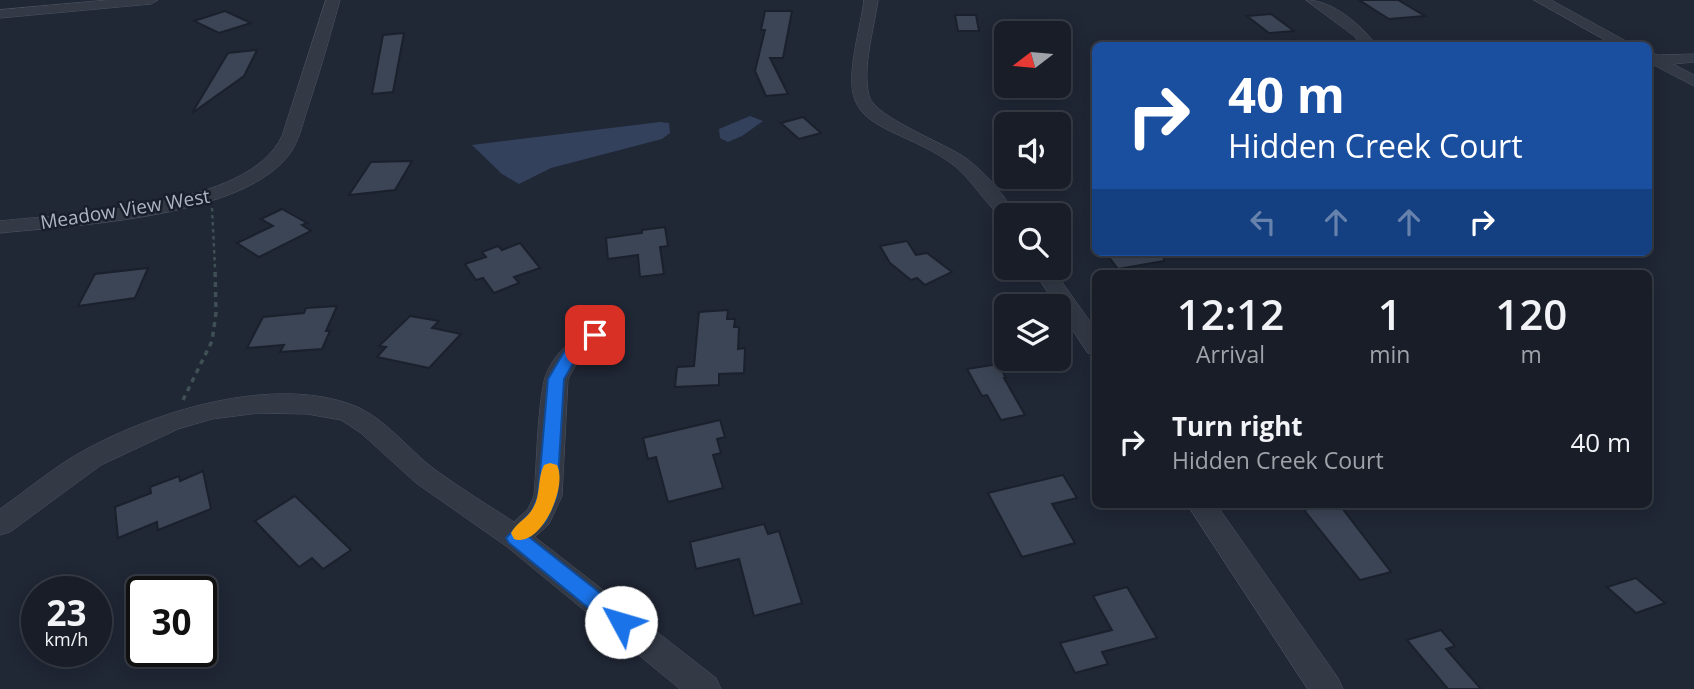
<!DOCTYPE html>
<html lang="en">
<head>
<meta charset="utf-8">
<style>
	body { margin:0; font-family:"Open Sans",sans-serif; background:#212630; color:#f1f3f6; height:100vh; display:flex; flex-direction:column; font-size:26px; white-space:nowrap }
	* { box-sizing:border-box; margin:0 }
	p { font-size:23px; color:#9fa2a8 }
	.icon { flex:none; width:38px; height:38px; fill:none; stroke:currentColor; stroke-width:2; stroke-linecap:round; stroke-linejoin:round }
	.map { position:relative; flex:1; overflow:hidden }
	.drawer { position:absolute; left:1092px; top:270px; width:560px; height:238px; display:flex; flex-direction:column; background:#181d28; border-radius:10px; box-shadow:0 4px 18px #0003,0 0 0 2px #363b45 }
	.drawer>* { flex:none }
	.hud { position:absolute; left:1092px; top:42px; width:560px; height:214px; border-radius:10px; box-shadow:0 4px 18px #0003,0 0 0 2px #363b45; background:#1a4fa0; color:#fff; overflow:hidden }
	.needle { width:46px; rotate:254deg }
	.tools { position:absolute; left:994px; top:21px; display:grid; gap:14px }
	.tools a { display:grid; place-items:center; width:77px; height:77px; border-radius:10px; background:#181d28; box-shadow:0 4px 18px #0003,0 0 0 2px #363b45; font-size:35px }
	.speed { position:absolute; left:21px; top:576px; display:flex; gap:14px; font-size:35px; font-weight:700; text-align:center }
	.speed>* { display:grid; place-content:center; width:91px; height:91px; border-radius:50%; background:#181d28; box-shadow:0 4px 18px #0003,0 0 0 2px #363b45; line-height:1 }
	.speed small { font-size:18px; font-weight:400 }
	.speed .limit { border:4px solid #111; border-radius:10px; background:#fff; color:#111 }
	.pin { position:absolute; display:grid; place-items:center; width:60px; height:60px; color:#fff; margin:-30px; border-radius:14px; box-shadow:0 4px 10px #0006 }
	.me { position:absolute; width:77px; margin:-38px; rotate:309deg; stroke-linejoin:round; filter:drop-shadow(0 0 5px #0008) }
	.turn { display:flex; align-items:center; gap:24px; height:147px; padding:0 21px; font-size:32px }
	.turn .icon { width:91px; height:91px; stroke-width:2.5 }
	.turn b { display:block; font-size:49px; line-height:60px }
	.lanes { display:flex; align-items:center; height:66px; padding:0 21px; background:#0003; justify-content:center; gap:35px; direction:ltr }
	.lanes .off { opacity:.35 }
	.eta { display:flex; justify-content:space-evenly; align-items:center; height:119px; text-align:center }
	.eta b { font-size:42px; font-weight:600; line-height:49px }
	ul { padding:0; list-style:none }
	li { display:flex; align-items:center; gap:21px; height:105px; padding:0 21px }
	li div { flex:1 }
	li b { display:block; font-size:26px }
	li em { font-style:normal }
	.map>svg:first-child { display:block }
	.water { fill:#33415d }
	.building { fill:#3c4556; stroke:#1b212c; stroke-width:2 }
	.lines { fill:none; stroke-linecap:round; stroke-linejoin:round }
	.minor-casing { stroke:#4e5461; stroke-width:1 }
	.path-far1 { stroke:#3f5054; stroke-width:2.5; stroke-dasharray:3.5 3.5; stroke-linecap:butt }
	.path { stroke:#3f5054; stroke-width:3.5; stroke-dasharray:5 5; stroke-linecap:butt }
	.minor { fill:#333a46; fill-rule:evenodd }
	.route { fill:#1a73e8; stroke:#114b97; stroke-width:2 }
	.slow { fill:#f59e0b }
	.labels { text-anchor:middle; stroke-width:5; stroke-linejoin:round; paint-order:stroke }
	.street-label { font-size:19px; fill:#adb4c3; stroke:#191f2a }
</style>
</head>
<body>
<div class="map">
<svg width="1694" height="689" viewBox="0 0 1694 689">
	<rect width="100%" height="100%" fill="#202735"/>
	<g class="water">
		<polygon points="750,116 763,121 742,136 728,142 720,138 719,129"/>
		<polygon points="660,122 669,123 670,133 662,139 551,168 519,184 502,174 472,145"/>
	</g>
	<g class="building">
		<polygon points="1359,0 1398,0 1425,16 1389,19"/>
		<polygon points="225,11 251,23 219,33 194,21"/>
		<polygon points="765,11 792,11 783,58 770,58 788,94 766,96 755,71 765,30 761,30"/>
		<polygon points="1271,14 1294,31 1269,33 1247,16"/>
		<polygon points="955,15 976,15 979,31 958,31"/>
		<polygon points="404,33 393,92 372,94 383,35"/>
		<polygon points="257,50 244,76 192,113 228,53"/>
		<polygon points="803,117 821,133 799,139 781,123"/>
		<polygon points="412,161 395,190 349,195 371,162"/>
		<polygon points="282,209 307,223 302,225 311,231 259,257 237,243 273,226 261,219"/>
		<polygon points="665,227 668,246 660,247 664,274 640,277 638,255 608,259 606,238 642,233 642,230"/>
		<polygon points="907,241 916,255 927,253 952,272 925,285 917,278 911,280 890,263 880,246"/>
		<polygon points="520,243 540,268 514,277 519,283 494,293 483,278 476,280 465,264 486,257 482,252 498,246 502,250"/>
		<polygon points="1105,252 1164,252 1164,261 1118,269"/>
		<polygon points="148,268 135,298 78,306 95,274"/>
		<polygon points="337,306 326,331 330,331 322,349 280,352 284,345 247,348 263,317 304,313 306,308"/>
		<polygon points="728,310 727,319 735,319 734,327 739,327 738,349 745,348 744,373 719,374 719,385 675,387 677,367 694,366 699,312"/>
		<polygon points="410,316 439,321 432,328 461,334 429,368 377,357 386,347 379,346"/>
		<polygon points="998,364 1006,378 1004,378 1025,415 1001,420 987,395 982,396 967,369"/>
		<polygon points="720,420 725,437 717,439 721,453 713,455 723,488 668,502 656,457 648,459 643,438"/>
		<polygon points="203,471 211,509 158,530 157,522 118,538 115,507 151,493 150,487 179,476 180,481"/>
		<polygon points="1063,475 1077,498 1052,504 1075,543 1022,557 988,493"/>
		<polygon points="295,496 351,550 323,569 312,558 299,567 255,521"/>
		<polygon points="1332,504 1339,504 1391,572 1360,580 1304,510"/>
		<polygon points="764,524 768,534 779,531 802,603 754,616 739,559 696,569 690,542"/>
		<polygon points="1636,578 1665,603 1636,613 1607,587"/>
		<polygon points="1127,587 1157,638 1102,652 1108,664 1075,673 1060,643 1112,630 1093,596"/>
		<polygon points="1441,630 1455,646 1446,649 1481,689 1448,689 1407,640"/>
	</g>
	<g class="lines">
		<defs>
			<g id="minor">
				<polygon points="108,0 158,0 151,4 0,18 0,10"/>
				<path d="M326 0H340C330 36 320 72 308 107 303 122 300 138 291 152 246 218 75 225 0 233V221C71 213 249 209 282 136Z"/>
				<path d="M864 0H878C874 30 862 66 869 96 874 117 947 144 967 159 987 174 1004 195 1016 215H1006V221C997 218 969 177 956 167 936 151 913 142 890 131 876 124 861 116 855 100 845 77 861 26 864 0Z"/>
				<path d="M1306 0C1333 0 1361 25 1377 46H1362L1354 36Z"/>
				<polygon points="1534,0 1551,0 1635,46 1616,46"/>
				<polygon points="1648,52 1658,55 1694,54 1694,62 1673,64 1694,75 1694,86 1648,62"/>
				<polygon points="1032,268 1052,268 1096,330 1096,355 1088,353"/>
				<path d="M595 328 603 330 606 335 578 361 568 379 562 496 549 524 535 537 716 678 721 689H680L506 546 416 483 361 433 341 420 307 414 259 413 212 419 178 429 101 465 10 532 0 535V509C27 490 54 467 83 451 155 411 275 374 355 406 386 419 408 449 434 469 460 488 488 505 514 522L528 509 534 496C537 461 537 415 544 381 549 359 574 333 595 328Z"/>
				<polygon points="1187,504 1216,504 1338,678 1343,689 1308,689"/>
			</g>
		</defs>
		<use href="#minor" class="minor-casing"/>
		<polyline class="path-far1" points="212,208 215,268"/>
		<polyline class="path" points="183,400 212,341 216,313 215,267"/>
		<use href="#minor" class="minor"/>
	</g>
	<polygon class="route" points="595,330 603,335 575,360 564,379 557,496 546,521 529,537 628,615 631,622 628,628 621,631 613,628 509,543 506,538 532,511 538,496 548,379 564,352 589,331"/>
	<path class="slow" d="M550 463 557 465C568 487 541 548 514 539L511 533C516 523 528 518 533 508 541 495 537 479 544 465Z"/>
	<g class="labels">
		<g class="street-label">
			<text transform="translate(125 209) rotate(-9)" y="7">Meadow View West</text>
		</g>
	</g>
</svg>
<div class="tools">
<a><svg class="needle" viewBox="-14 -14 28 28"><path d="M0-13l5 13h-10z" fill="#e53935"/><path d="M0 13l5-13h-10z" fill="#9fa2a8"/></svg></a>
<a><svg class="icon" aria-label="sound" viewBox="0 0 24 24"><path d="M4 9h4l5-4v14l-5-4H4zM17 9q2 3 0 6"/></svg></a>
<a><svg class="icon" aria-label="search" viewBox="0 0 24 24"><circle cx="10" cy="10" r="6"/><path d="M15 15l6 6"/></svg></a>
<a><svg class="icon" aria-label="layers" viewBox="0 0 24 24"><path d="M12 4l9 5-9 5-9-5zM3 14l9 5 9-5"/></svg></a>
</div>
<div class="speed"><div>23<small>km/h</small></div><div class="limit">30</div></div>
<div class="pin" style="left:595px;top:335px;background:#d93025"><svg class="icon" aria-label="arrive" viewBox="0 0 24 24"><path d="M6 21V4h12l-3 4 3 4H6"/></svg></div>
<svg class="me" style="left:621px;top:622px" viewBox="-20 -20 40 40"><circle r="19" fill="#fff"/><path d="M0-13L10 11 0 6-10 11z" fill="#1a73e8"/></svg>
<div class="hud">
<div class="turn"><svg class="icon" aria-label="right" viewBox="0 0 24 24"><path d="M7 20v-9h11M14 6l5 5-5 5"/></svg><div><b>40 m</b>Hidden Creek Court</div></div>
<div class="lanes"><svg class="icon off" aria-label="left" viewBox="0 0 24 24"><path d="M17 20v-9H6M10 6l-5 5 5 5"/></svg><svg class="icon off" aria-label="ahead" viewBox="0 0 24 24"><path d="M12 20V5M6 11l6-6 6 6"/></svg><svg class="icon off" aria-label="ahead" viewBox="0 0 24 24"><path d="M12 20V5M6 11l6-6 6 6"/></svg><svg class="icon" aria-label="right" viewBox="0 0 24 24"><path d="M7 20v-9h11M14 6l5 5-5 5"/></svg></div>
</div>
<section class="drawer">
<div class="eta">
<div><b>12:12</b><p>Arrival</p></div>
<div><b>1</b><p>min</p></div>
<div><b>120</b><p>m</p></div>
</div>
<ul>
<li><svg class="icon" aria-label="right" viewBox="0 0 24 24"><path d="M7 20v-9h11M14 6l5 5-5 5"/></svg><div><b>Turn right</b><p>Hidden Creek Court</p></div><em>40 m</em></li>
</ul>
</section>
</div>
</body>
</html>
